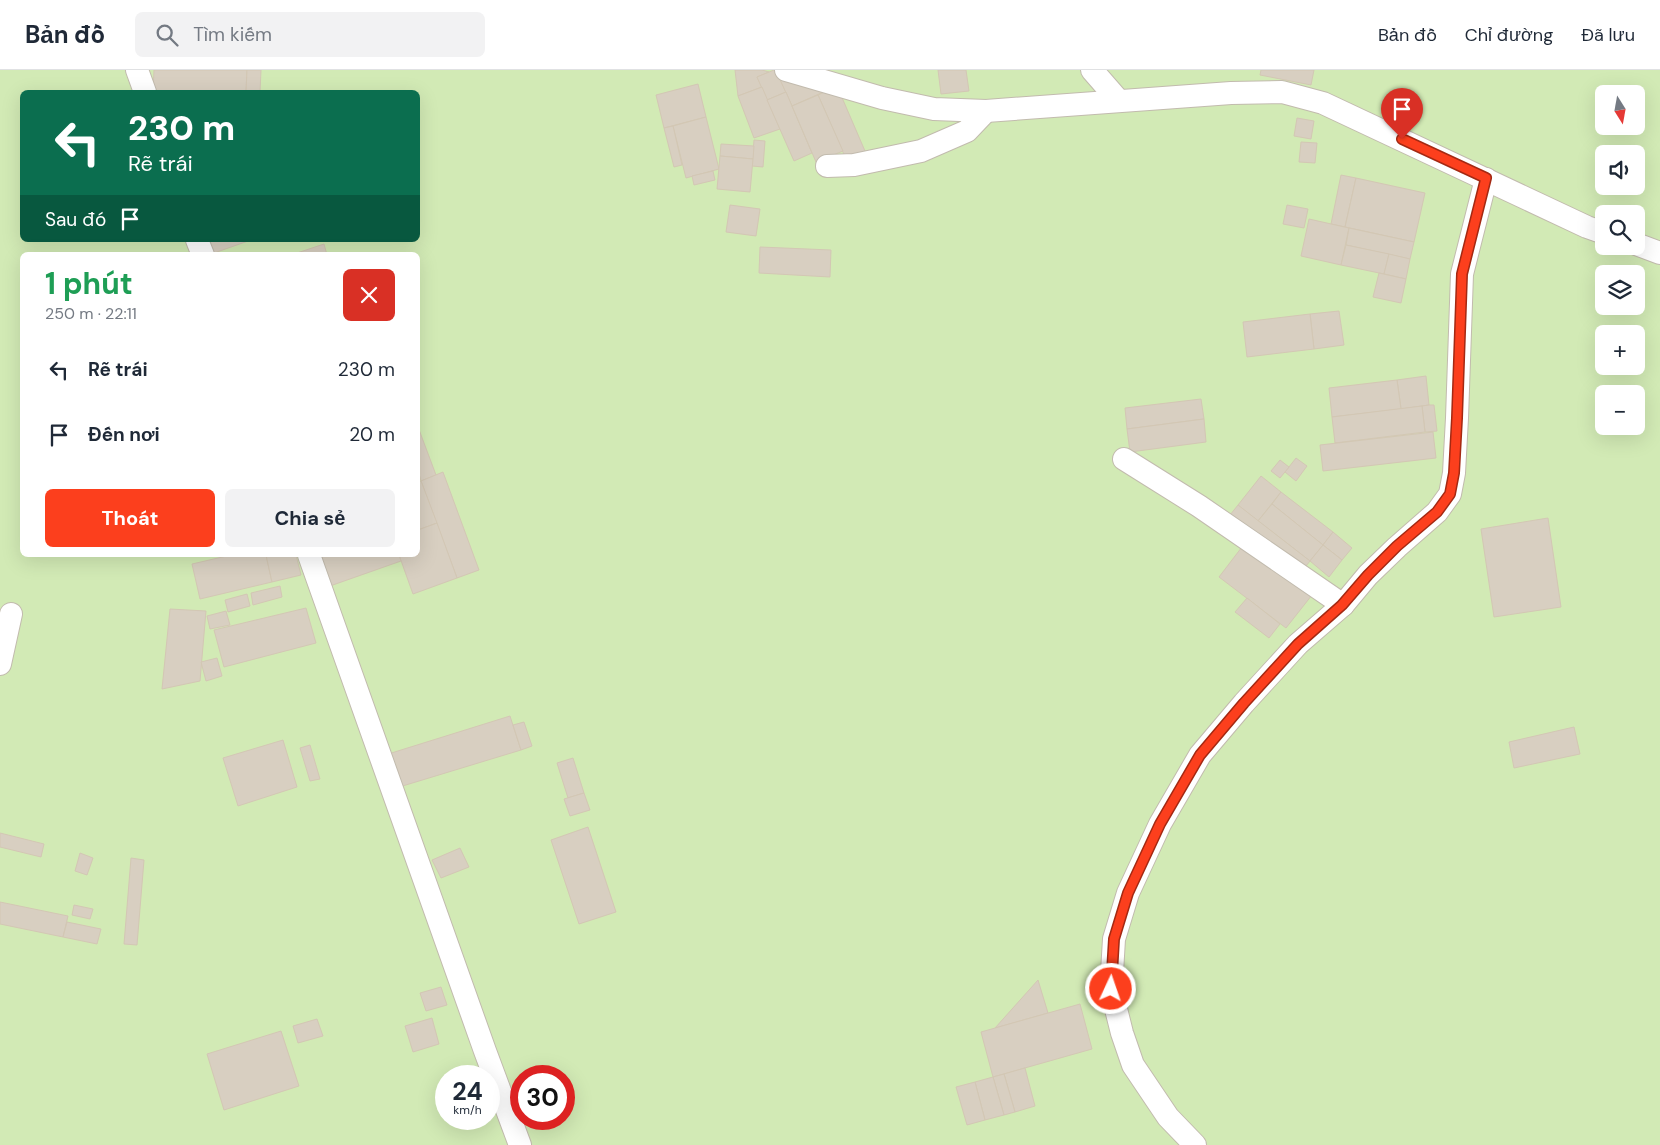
<!DOCTYPE html>
<html lang="vi">
<head>
<meta charset="utf-8">
<style>
	body { margin:0; font-family:"DM Sans",sans-serif; background:#f2f2f3; color:#1f2937; height:100vh; display:flex; flex-direction:column; font-size:19px; white-space:nowrap }
	* { box-sizing:border-box; margin:0 }
	p { font-size:16px; color:#747a83 }
	.icon { flex:none; width:28px; height:28px; fill:none; stroke:currentColor; stroke-width:2; stroke-linecap:round; stroke-linejoin:round }
	.map { position:relative; flex:1; overflow:hidden }
	.sheet { position:absolute; left:20px; top:182px; width:400px; height:305px; display:flex; flex-direction:column; background:#fff; border-radius:8px; box-shadow:0 5px 20px #0002 }
	.sheet>* { flex:none }
	.hud { position:absolute; left:20px; top:20px; width:400px; height:152px; border-radius:8px; box-shadow:0 5px 20px #0002; background:#0b6e4f; color:#fff; overflow:hidden }
	.needle { width:32px; rotate:169deg }
	.fabs { position:absolute; left:1595px; top:15px; display:grid; gap:10px }
	.fabs a { display:grid; place-items:center; width:50px; height:50px; border-radius:8px; background:#fff; box-shadow:0 5px 20px #0002; font-size:25px }
	.speed { position:absolute; left:435px; top:995px; display:flex; gap:10px; font-size:25px; font-weight:700; text-align:center }
	.speed>* { display:grid; place-content:center; width:65px; height:65px; border-radius:50%; background:#fff; box-shadow:0 5px 20px #0002; line-height:1 }
	.speed small { font-size:12px; font-weight:400 }
	.speed .limit { border:8px solid #d22; background:#fff; color:#111 }
	.pin { position:absolute; display:grid; place-items:center; width:42px; height:42px; color:#fff; margin:-51px -21px; border-radius:50% 50% 50% 0; rotate:-45deg; box-shadow:0 0 5px #0007 }
	.pin .icon { rotate:45deg }
	.me { position:absolute; width:55px; margin:-28px; rotate:3deg; stroke-linejoin:round; filter:drop-shadow(0 0 4px #0008) }
	.turn { display:flex; align-items:center; gap:18px; height:105px; padding:0 25px; font-size:22px }
	.turn .icon { width:65px; height:65px; stroke-width:2.5 }
	.turn b { display:block; font-size:35px; line-height:42px }
	.then { display:flex; align-items:center; height:48px; padding:0 25px; background:#0003; gap:10px; font-size:19px }
	.round { display:grid; place-items:center; flex:none; width:52px; height:52px; border-radius:8px; background:#f2f2f3 }
	.head { display:flex; align-items:center; justify-content:space-between; height:85px; padding:0 25px }
	h1 { font-size:30px; font-weight:700; line-height:38px; color:#1e9e55 }
	.primary-button { display:flex; gap:10px; margin-top:auto; padding:10px 25px }
	.primary-button a { flex:1; height:58px; border-radius:8px; background:#fc3f1d; color:#fff; font-size:20px; font-weight:700; line-height:58px; text-align:center }
	.primary-button a+a { background:#f2f2f3; color:#1f2937 }
	ul { padding:0; list-style:none }
	li { display:flex; align-items:center; gap:15px; height:65px; padding:0 25px }
	li div { flex:1 }
	li b { display:block; font-size:19px }
	li em { font-style:normal }
	header { display:flex; align-items:center; gap:30px; box-sizing:border-box; height:70px; padding:0 25px; background:#fff; border-bottom:1px solid #e0e1e3 }
	header strong { font-size:24px }
	nav { display:flex; gap:28px; margin-inline-start:auto; font-size:18px }
	.search { width:350px; height:45px; background:#f2f2f3; display:flex; align-items:center; gap:12px; box-sizing:border-box; padding:0 18px; border-radius:8px; color:#747a83; font-size:19px }
	.map>svg:first-child { display:block }
	.green { fill:#d2eab5; fill-rule:evenodd }
	.building { fill:#d8cfc1; stroke:#d3c7b4 }
	.lines { fill:none; stroke-linecap:round; stroke-linejoin:round }
	.minor-casing { stroke:#c2bbae; stroke-width:24 }
	.minor { stroke:#fff; stroke-width:22 }
	.route-casing { stroke:#a42913; stroke-width:12 }
	.route { stroke:#fc3f1d; stroke-width:9 }
</style>
</head>
<body>
<header>
<strong>Bản đồ</strong>
<div class="search"><svg class="icon" aria-label="search" viewBox="0 0 24 24"><circle cx="10" cy="10" r="6"/><path d="M15 15l6 6"/></svg>Tìm kiếm</div>
<nav><a>Bản đồ</a><a>Chỉ đường</a><a>Đã lưu</a></nav>
</header>
<div class="map">
<svg width="1660" height="1075" viewBox="0 0 1660 1075">
	<rect width="100%" height="100%" fill="#f6f3ec"/>
	<path class="green" d="M0 0H1660V1075H0ZM22 22H418V170H22ZM1604 24H1636V56H1604ZM1604 84H1636V116H1604ZM1604 144H1636V176H1604ZM22 185H418V485H22ZM1604 204H1636V236H1604ZM1604 264H1636V296H1604ZM1604 324H1636V356H1604ZM446 1006H489V1049H446ZM521 1006H564V1049H521Z"/>
	<g class="building">
		<polygon points="154,0 247,0 246,22 153,22"/>
		<polygon points="247,0 261,0 260,22 246,22"/>
		<polygon points="735,0 762,0 769,2 757,7 762,17 738,26"/>
		<polygon points="774,0 776,0 786,22 767,30 757,7"/>
		<polygon points="938,0 966,0 969,21 941,24"/>
		<polygon points="1261,0 1314,0 1311,15 1260,5"/>
		<polygon points="777,3 837,16 792,36"/>
		<polygon points="698,14 706,47 664,58 656,25"/>
		<polygon points="837,16 865,81 846,89 818,25"/>
		<polygon points="762,17 780,59 754,68 738,26"/>
		<polygon points="786,22 812,83 794,91 767,30"/>
		<polygon points="818,25 843,81 816,92 792,36"/>
		<polygon points="706,47 719,99 686,108 673,56"/>
		<polygon points="1297,48 1314,51 1311,69 1294,66"/>
		<polygon points="673,56 682,95 674,97 664,58"/>
		<polygon points="754,70 765,71 763,97 752,96"/>
		<polygon points="1301,72 1317,73 1315,93 1299,92"/>
		<polygon points="721,74 754,76 753,89 720,86"/>
		<polygon points="720,86 753,89 750,122 717,119"/>
		<polygon points="713,101 715,110 694,115 692,106"/>
		<polygon points="1341,105 1356,108 1345,157 1331,154"/>
		<polygon points="1356,108 1425,123 1414,172 1345,157"/>
		<polygon points="730,135 760,139 756,166 726,162"/>
		<polygon points="1287,135 1308,139 1304,158 1283,154"/>
		<polygon points="1309,149 1349,158 1341,195 1301,186"/>
		<polygon points="1349,158 1414,172 1410,189 1346,175"/>
		<polygon points="209,170 251,170 214,183"/>
		<polygon points="324,174 327,185 291,185"/>
		<polygon points="1346,175 1389,184 1384,204 1341,195"/>
		<polygon points="760,177 831,180 830,207 759,203"/>
		<polygon points="1389,184 1410,189 1406,209 1384,204"/>
		<polygon points="1379,203 1406,209 1401,233 1373,227"/>
		<polygon points="1339,241 1344,275 1314,279 1310,244"/>
		<polygon points="1310,244 1314,279 1247,287 1243,252"/>
		<polygon points="1426,306 1429,335 1401,339 1397,310"/>
		<polygon points="1397,310 1401,339 1332,347 1329,318"/>
		<polygon points="1201,329 1204,349 1127,359 1125,338"/>
		<polygon points="1429,335 1434,335 1437,361 1425,362 1422,336"/>
		<polygon points="1422,336 1425,362 1335,373 1332,347"/>
		<polygon points="1204,349 1206,372 1130,382 1127,359"/>
		<polygon points="418,357 436,405 421,411 418,400"/>
		<polygon points="1433,362 1436,388 1323,401 1320,375"/>
		<polygon points="1296,388 1307,396 1296,411 1285,402"/>
		<polygon points="1280,390 1289,397 1280,408 1271,401"/>
		<polygon points="443,402 479,500 457,508 421,411"/>
		<polygon points="1261,406 1281,422 1258,451 1238,435"/>
		<polygon points="421,411 437,453 418,460 418,412"/>
		<polygon points="1281,422 1333,462 1323,475 1272,434"/>
		<polygon points="1272,434 1323,475 1310,491 1258,451"/>
		<polygon points="1238,435 1310,491 1302,501 1230,445"/>
		<polygon points="1548,448 1561,537 1494,547 1481,459"/>
		<polygon points="437,453 457,508 413,524 399,485 418,485 418,460"/>
		<polygon points="1333,462 1352,478 1342,490 1323,475"/>
		<polygon points="1245,473 1312,525 1286,558 1219,507"/>
		<polygon points="1323,475 1342,490 1329,507 1310,491"/>
		<polygon points="231,485 266,485 272,512 200,529 192,494"/>
		<polygon points="266,485 296,485 301,505 272,512"/>
		<polygon points="319,485 399,485 401,491 330,516"/>
		<polygon points="280,516 282,527 253,535 251,523"/>
		<polygon points="247,524 250,536 228,542 225,530"/>
		<polygon points="1247,528 1280,554 1269,568 1235,542"/>
		<polygon points="306,538 316,573 224,597 214,560"/>
		<polygon points="170,539 206,541 200,611 162,619"/>
		<polygon points="226,541 230,555 210,559 207,546"/>
		<polygon points="217,588 222,606 206,611 201,592"/>
		<polygon points="510,646 521,680 396,718 385,685"/>
		<polygon points="524,652 532,676 521,680 513,655"/>
		<polygon points="1574,657 1580,684 1514,698 1509,672"/>
		<polygon points="283,670 297,717 238,736 223,688"/>
		<polygon points="310,675 320,709 310,711 300,678"/>
		<polygon points="573,688 584,723 568,728 557,693"/>
		<polygon points="584,723 590,740 570,746 564,729"/>
		<polygon points="588,757 616,842 579,854 551,770"/>
		<polygon points="0,763 44,774 41,787 0,777"/>
		<polygon points="460,778 469,797 441,808 432,790"/>
		<polygon points="80,783 93,788 87,805 75,801"/>
		<polygon points="131,788 144,790 137,875 124,874"/>
		<polygon points="0,832 68,846 63,867 0,854"/>
		<polygon points="74,835 93,839 90,849 72,845"/>
		<polygon points="67,852 101,859 97,874 63,867"/>
		<polygon points="1038,910 1048,943 995,958"/>
		<polygon points="441,917 447,935 426,941 420,923"/>
		<polygon points="1080,934 1092,979 993,1007 981,962"/>
		<polygon points="432,948 439,974 413,982 405,956"/>
		<polygon points="317,949 323,966 298,973 293,956"/>
		<polygon points="281,961 299,1016 224,1040 207,984"/>
		<polygon points="1025,998 1035,1036 1015,1042 1004,1004"/>
		<polygon points="1004,1004 1015,1042 1004,1045 993,1007"/>
		<polygon points="993,1007 1004,1045 985,1050 975,1012"/>
		<polygon points="975,1012 985,1050 967,1055 956,1017"/>
	</g>
	<g class="lines">
		<defs>
			<g id="minor">
				<polyline points="137,0 145,22"/>
				<polyline points="786,0 882,28 934,39 986,41 1231,23 1282,22 1323,33 1587,157 1604,163"/>
				<polyline points="1092,0 1119,31"/>
				<polyline points="827,96 854,95 921,81 967,61 986,41"/>
				<polyline points="197,170 203,185"/>
				<polyline points="1636,174 1660,183"/>
				<polyline points="1124,389 1199,436 1343,535"/>
				<polyline points="309,485 485,981 520,1075"/>
				<polyline points="0,594 11,544"/>
				<polyline points="1195,1075 1168,1047 1133,995 1122,963 1111,919 1114,869 1128,823 1160,754 1200,685 1244,633 1298,574 1343,535 1368,505 1397,477 1437,442 1450,424 1454,403 1457,348 1462,204 1486,109"/>
			</g>
		</defs>
		<use href="#minor" class="minor-casing"/>
		<use href="#minor" class="minor"/>
	</g>
	<g class="lines">
		<defs>
			<polyline id="route" points="1111,919 1114,869 1128,823 1160,754 1200,685 1244,633 1298,574 1342,535 1368,505 1397,476 1437,442 1450,424 1454,403 1457,348 1462,204 1486,108 1402,69"/>
		</defs>
		<use href="#route" class="route-casing"/>
		<use href="#route" class="route"/>
	</g>
</svg>
<div class="fabs">
<a><svg class="needle" viewBox="-14 -14 28 28"><path d="M0-13l5 13h-10z" fill="#e53935"/><path d="M0 13l5-13h-10z" fill="#747a83"/></svg></a>
<a><svg class="icon" aria-label="sound" viewBox="0 0 24 24"><path d="M4 9h4l5-4v14l-5-4H4zM17 9q2 3 0 6"/></svg></a>
<a><svg class="icon" aria-label="search" viewBox="0 0 24 24"><circle cx="10" cy="10" r="6"/><path d="M15 15l6 6"/></svg></a>
<a><svg class="icon" aria-label="layers" viewBox="0 0 24 24"><path d="M12 4l9 5-9 5-9-5zM3 14l9 5 9-5"/></svg></a>
<a>+</a>
<a>−</a>
</div>
<div class="speed"><div>24<small>km/h</small></div><div class="limit">30</div></div>
<div class="pin" style="left:1402px;top:69px;background:#d93025"><svg class="icon" aria-label="arrive" viewBox="0 0 24 24"><path d="M6 21V4h12l-3 4 3 4H6"/></svg></div>
<svg class="me" style="left:1111px;top:919px" viewBox="-20 -20 40 40"><circle r="17" fill="#fc3f1d" stroke="#fff" stroke-width="3"/><path d="M0-11L8 9 0 5-8 9z" fill="#fff"/></svg>
<div class="hud">
<div class="turn"><svg class="icon" aria-label="left" viewBox="0 0 24 24"><path d="M17 20v-9H6M10 6l-5 5 5 5"/></svg><div><b>230 m</b>Rẽ trái</div></div>
<div class="then">Sau đó<svg class="icon" aria-label="arrive" viewBox="0 0 24 24"><path d="M6 21V4h12l-3 4 3 4H6"/></svg></div>
</div>
<section class="sheet">
<div class="head"><div><h1>1 phút</h1><p>250 m · 22:11</p></div><a class="round" style="background:#d93025;color:#fff"><svg class="icon" aria-label="close" viewBox="0 0 24 24"><path d="M6 6l12 12M18 6L6 18"/></svg></a></div>
<ul>
<li><svg class="icon" aria-label="left" viewBox="0 0 24 24"><path d="M17 20v-9H6M10 6l-5 5 5 5"/></svg><div><b>Rẽ trái</b></div><em>230 m</em></li>
<li><svg class="icon" aria-label="arrive" viewBox="0 0 24 24"><path d="M6 21V4h12l-3 4 3 4H6"/></svg><div><b>Đến nơi</b></div><em>20 m</em></li>
</ul>
<div class="primary-button"><a>Thoát</a><a>Chia sẻ</a></div>
</section>
</div>
</body>
</html>
